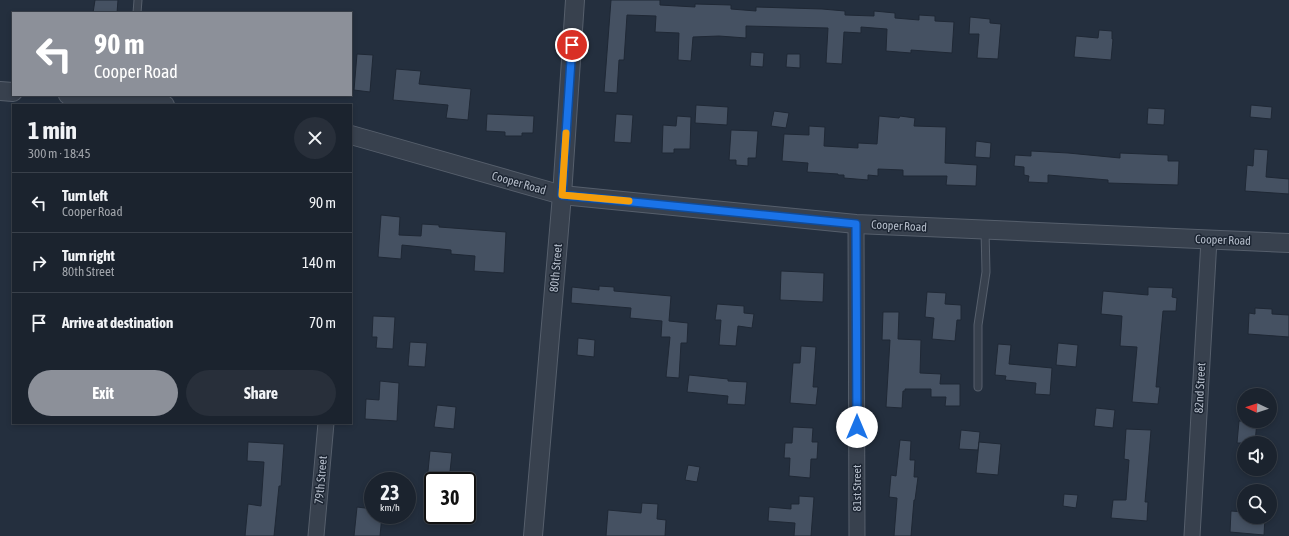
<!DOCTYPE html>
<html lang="en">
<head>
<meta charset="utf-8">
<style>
	body { margin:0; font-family:"Asap Condensed",sans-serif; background:#282f3a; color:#f1f3f6; height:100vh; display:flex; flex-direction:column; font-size:15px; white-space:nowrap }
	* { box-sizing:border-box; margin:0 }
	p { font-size:13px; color:#a0a4aa }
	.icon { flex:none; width:22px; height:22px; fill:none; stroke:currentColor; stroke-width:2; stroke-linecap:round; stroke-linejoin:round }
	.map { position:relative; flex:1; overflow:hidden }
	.panel { position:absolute; left:12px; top:104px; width:340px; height:320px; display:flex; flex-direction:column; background:#1b232e; border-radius:0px; box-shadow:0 2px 6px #0003,0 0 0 1px #39404a }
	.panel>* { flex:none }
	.top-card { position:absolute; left:12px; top:12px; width:340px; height:84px; border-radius:0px; box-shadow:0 2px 6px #0003,0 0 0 1px #39404a; background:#8c9099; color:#fff; overflow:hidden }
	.needle { width:26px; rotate:274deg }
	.tools { position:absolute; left:1237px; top:388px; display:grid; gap:8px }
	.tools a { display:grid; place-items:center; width:40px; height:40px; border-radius:50%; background:#1b232e; box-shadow:0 2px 6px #0003,0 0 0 1px #39404a; font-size:20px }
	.speed { position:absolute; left:364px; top:472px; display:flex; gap:8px; font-size:20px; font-weight:700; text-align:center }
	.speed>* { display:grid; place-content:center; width:52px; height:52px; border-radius:50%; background:#1b232e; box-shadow:0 2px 6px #0003,0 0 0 1px #39404a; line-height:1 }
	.speed small { font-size:10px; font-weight:400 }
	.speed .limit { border:2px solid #111; border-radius:6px; background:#fff; color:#111 }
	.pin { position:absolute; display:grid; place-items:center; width:34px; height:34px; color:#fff; margin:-17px; border:2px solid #fff; border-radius:50%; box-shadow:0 1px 4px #0007 }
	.me { position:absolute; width:44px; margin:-22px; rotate:0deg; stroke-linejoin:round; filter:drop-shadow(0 0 3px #0008) }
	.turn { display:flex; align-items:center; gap:14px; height:84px; padding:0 16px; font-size:18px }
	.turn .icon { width:52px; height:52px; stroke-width:2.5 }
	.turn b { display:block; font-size:28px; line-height:34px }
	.round { display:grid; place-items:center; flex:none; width:42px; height:42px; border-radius:21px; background:#282f3a }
	.headline { display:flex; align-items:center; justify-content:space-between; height:68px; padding:0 16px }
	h1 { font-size:24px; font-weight:700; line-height:30px }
	.cta { display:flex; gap:8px; margin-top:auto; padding:8px 16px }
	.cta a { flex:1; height:46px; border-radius:24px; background:#8c9099; color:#fff; font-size:16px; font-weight:700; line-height:46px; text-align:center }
	.cta a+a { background:#282f3a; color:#f1f3f6 }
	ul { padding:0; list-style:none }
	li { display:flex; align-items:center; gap:12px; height:60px; padding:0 16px; border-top:1px solid #39404a }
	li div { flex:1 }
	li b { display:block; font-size:15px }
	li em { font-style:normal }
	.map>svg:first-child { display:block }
	.building { fill:#455162; stroke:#1f2835 }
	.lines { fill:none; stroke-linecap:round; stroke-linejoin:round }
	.service-casing { stroke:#565f6c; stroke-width:9 }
	.minor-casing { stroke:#565f6c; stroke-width:17 }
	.tertiary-casing { stroke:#565f6c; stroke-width:20 }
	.service { stroke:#38414e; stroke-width:7 }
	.minor { stroke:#38414e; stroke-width:15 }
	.tertiary { stroke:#38414e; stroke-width:18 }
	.route-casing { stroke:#114b97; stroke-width:10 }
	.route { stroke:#1a73e8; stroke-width:7 }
	.slow { stroke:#f59e0b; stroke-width:7 }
	.labels { text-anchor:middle; stroke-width:3; stroke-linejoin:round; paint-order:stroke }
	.street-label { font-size:12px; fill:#b4bcc9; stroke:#1d2633 }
</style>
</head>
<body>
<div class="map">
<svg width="1289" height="536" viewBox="0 0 1289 536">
	<rect width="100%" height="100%" fill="#242f3e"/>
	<g class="building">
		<polygon points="95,0 118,0 117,13 93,13"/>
		<polygon points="611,0 660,0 660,5 695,7 695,4 731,5 731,9 756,11 756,7 822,9 845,11 845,15 874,16 874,11 895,13 895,18 919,20 919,15 935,16 935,21 954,22 952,53 911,50 911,53 886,51 887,29 861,27 861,33 844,32 842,64 826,63 828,28 746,26 746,38 719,36 693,37 691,61 678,60 679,33 655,32 656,16 627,15 624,60 619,60 617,93 604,92"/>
		<polygon points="970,17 990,19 990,23 1001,24 998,59 977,58 979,34 969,34"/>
		<polygon points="1099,30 1112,31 1112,39 1113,39 1111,60 1074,57 1076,36 1098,38"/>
		<polygon points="751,52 764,53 763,67 750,66"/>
		<polygon points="357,54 373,55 370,92 354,90"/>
		<polygon points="787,54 800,54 800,68 786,67"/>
		<polygon points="396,69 421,71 419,84 471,89 468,120 446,118 448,105 393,100"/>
		<polygon points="696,105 728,107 727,125 695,123"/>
		<polygon points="1251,105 1272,107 1271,119 1250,117"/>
		<polygon points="1148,108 1165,109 1164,125 1147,124"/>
		<polygon points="774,111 789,113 786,128 771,126"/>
		<polygon points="487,114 534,116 533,133 522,133 522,136 505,136 505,132 486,131"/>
		<polygon points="616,114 633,115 631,143 614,142"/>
		<polygon points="677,116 691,117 690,149 674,149 674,153 662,153 663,125 676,126"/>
		<polygon points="879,116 899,118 900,116 915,118 914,126 946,127 945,163 977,165 976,186 946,185 947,176 903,176 903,170 878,169 878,176 868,175 868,180 844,178 844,175 838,175 838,174 807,172 808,163 782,161 784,134 809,135 809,126 825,127 824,146 858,148 858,143 877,144"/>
		<polygon points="731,130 758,131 756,158 748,158 748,166 736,165 736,160 729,160"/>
		<polygon points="976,141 991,143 990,158 975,157"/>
		<polygon points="1254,149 1268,150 1266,177 1289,179 1289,194 1245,191 1247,165 1253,166"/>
		<polygon points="1031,151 1068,153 1120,158 1120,153 1168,155 1168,161 1179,161 1178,185 1108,183 1108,180 1048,175 1048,183 1028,182 1029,176 1024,175 1024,167 1014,166 1015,155 1031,156"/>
		<polygon points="381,215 400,217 399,235 421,236 422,224 439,225 439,227 506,232 504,273 474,271 475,256 451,254 451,250 402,245 401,259 378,257"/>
		<polygon points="781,271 824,273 823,302 780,300"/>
		<polygon points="599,286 614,287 614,291 671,296 669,321 688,323 687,343 681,343 679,378 666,377 670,337 661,337 662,321 630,318 631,308 571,303 572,287 599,290"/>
		<polygon points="1148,287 1173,288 1172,297 1177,298 1176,311 1163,311 1156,387 1160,387 1158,404 1132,402 1137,347 1120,346 1122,316 1101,314 1103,291 1148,295"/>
		<polygon points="927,292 946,293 945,304 961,305 961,320 957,320 955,341 932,339 934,318 925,317"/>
		<polygon points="717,304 744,306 744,313 754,314 752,328 738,326 736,346 719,345 721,320 715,320"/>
		<polygon points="1255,308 1272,309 1272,314 1289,315 1289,337 1248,334 1249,313 1255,314"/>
		<polygon points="883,312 899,312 898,339 921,340 920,373 941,374 940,384 960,384 960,406 945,406 946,397 931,397 931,389 905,389 905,391 903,391 902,408 886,407 890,340 882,340"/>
		<polygon points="373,316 395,317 393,349 376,348 377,337 372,337"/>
		<polygon points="578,338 595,340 594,357 577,355"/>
		<polygon points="410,342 427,343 425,367 408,366"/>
		<polygon points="1058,343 1078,345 1076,367 1056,365"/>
		<polygon points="998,344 1011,345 1009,364 1052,368 1050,395 1035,394 1036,383 1005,380 1006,376 995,375"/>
		<polygon points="801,346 816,347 813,387 818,387 816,405 790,403 793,363 800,363"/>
		<polygon points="689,375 728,379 728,381 747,382 745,405 727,404 728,396 687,392"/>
		<polygon points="380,381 399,383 397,421 365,419 366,399 379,400"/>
		<polygon points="437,405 456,407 454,429 434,427"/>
		<polygon points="1096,408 1115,410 1113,428 1094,426"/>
		<polygon points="1239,421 1257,421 1255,443 1237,443"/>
		<polygon points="793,427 813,428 812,442 818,442 817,459 811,459 810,478 789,476 790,458 784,458 785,443 792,443"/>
		<polygon points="1126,429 1151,430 1145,502 1148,502 1147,521 1111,518 1113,500 1126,500 1129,460 1124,459"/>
		<polygon points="961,430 980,432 978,450 959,449"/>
		<polygon points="900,440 911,441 910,460 915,460 914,477 918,477 915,500 914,500 911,536 894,536 897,498 889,497 891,475 896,476"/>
		<polygon points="248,442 284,444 281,486 279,486 274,536 245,536 248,504 261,506 264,462 247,461"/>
		<polygon points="979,442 1001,444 998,475 976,473"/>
		<polygon points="430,451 452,453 449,481 427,481"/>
		<polygon points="688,465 700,467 697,482 685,480"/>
		<polygon points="1064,494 1078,495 1076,508 1063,506"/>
		<polygon points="799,496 814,497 811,536 794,536 795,523 768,521 769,507 791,509 791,504 799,504"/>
		<polygon points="642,503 658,504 657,519 666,520 665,536 606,536 608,510 641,513"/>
		<polygon points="357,507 373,509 373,515 382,515 380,536 354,536"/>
		<polygon points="1231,511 1244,512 1244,517 1265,517 1264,535 1230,532"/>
	</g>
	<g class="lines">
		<defs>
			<g id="service">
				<polyline points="137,13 138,0"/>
				<polyline points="978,387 978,325 986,272 985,230"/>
			</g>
			<g id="minor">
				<polyline points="856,224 857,536"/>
				<polyline points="316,536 326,423"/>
				<polyline points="1192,536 1209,240"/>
			</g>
			<g id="tertiary">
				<polyline points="0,91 13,92"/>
				<polyline points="68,95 165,105"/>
				<polyline points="351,135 562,195 856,224 1289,243"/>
				<polyline points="533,536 562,195 575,0"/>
			</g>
		</defs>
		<use href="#service" class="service-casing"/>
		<use href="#minor" class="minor-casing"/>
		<use href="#tertiary" class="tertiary-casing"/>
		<use href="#service" class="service"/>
		<use href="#minor" class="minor"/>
		<use href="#tertiary" class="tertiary"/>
	</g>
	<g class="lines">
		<defs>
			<polyline id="route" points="572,45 562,195 856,224 857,427"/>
		</defs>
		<use href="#route" class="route-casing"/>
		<use href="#route" class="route"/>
		<polyline class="slow" points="566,133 562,195 629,201"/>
	</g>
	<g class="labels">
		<g class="street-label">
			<text transform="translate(519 183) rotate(16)" y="4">Cooper Road</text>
			<text transform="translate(899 226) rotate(3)" y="4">Cooper Road</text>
			<text transform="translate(1223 240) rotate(2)" y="4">Cooper Road</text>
			<text transform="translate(556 268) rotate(-85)" y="4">80th Street</text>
			<text transform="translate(1200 388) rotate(-87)" y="4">82nd Street</text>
			<text transform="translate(321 480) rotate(-85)" y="4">79th Street</text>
			<text transform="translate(857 488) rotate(-90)" y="4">81st Street</text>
		</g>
	</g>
</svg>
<div class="tools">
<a><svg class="needle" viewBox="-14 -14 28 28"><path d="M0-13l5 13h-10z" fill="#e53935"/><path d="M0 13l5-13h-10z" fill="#a0a4aa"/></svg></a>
<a><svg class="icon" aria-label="sound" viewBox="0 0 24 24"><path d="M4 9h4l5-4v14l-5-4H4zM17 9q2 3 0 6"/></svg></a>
<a><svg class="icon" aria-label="search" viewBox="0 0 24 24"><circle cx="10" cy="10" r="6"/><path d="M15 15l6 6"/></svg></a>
</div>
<div class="speed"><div>23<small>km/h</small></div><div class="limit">30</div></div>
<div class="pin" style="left:572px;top:45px;background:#d93025"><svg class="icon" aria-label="arrive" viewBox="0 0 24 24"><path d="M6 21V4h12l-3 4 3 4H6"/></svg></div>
<svg class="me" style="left:857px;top:427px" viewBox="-20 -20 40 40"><circle r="19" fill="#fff"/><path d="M0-13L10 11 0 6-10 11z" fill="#1a73e8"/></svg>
<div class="top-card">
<div class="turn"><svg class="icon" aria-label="left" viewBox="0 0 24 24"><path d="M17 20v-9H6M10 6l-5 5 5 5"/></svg><div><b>90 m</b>Cooper Road</div></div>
</div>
<section class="panel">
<div class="headline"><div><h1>1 min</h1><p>300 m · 18:45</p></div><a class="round"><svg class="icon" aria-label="close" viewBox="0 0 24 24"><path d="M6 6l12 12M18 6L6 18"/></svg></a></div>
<ul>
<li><svg class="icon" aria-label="left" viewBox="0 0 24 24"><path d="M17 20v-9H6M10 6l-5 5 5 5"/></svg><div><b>Turn left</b><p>Cooper Road</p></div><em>90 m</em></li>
<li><svg class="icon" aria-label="right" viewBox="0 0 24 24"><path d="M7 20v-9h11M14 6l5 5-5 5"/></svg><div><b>Turn right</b><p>80th Street</p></div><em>140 m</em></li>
<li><svg class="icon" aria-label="arrive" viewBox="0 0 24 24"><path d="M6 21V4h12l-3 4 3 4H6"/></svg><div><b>Arrive at destination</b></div><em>70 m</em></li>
</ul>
<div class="cta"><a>Exit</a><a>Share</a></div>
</section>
</div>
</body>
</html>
